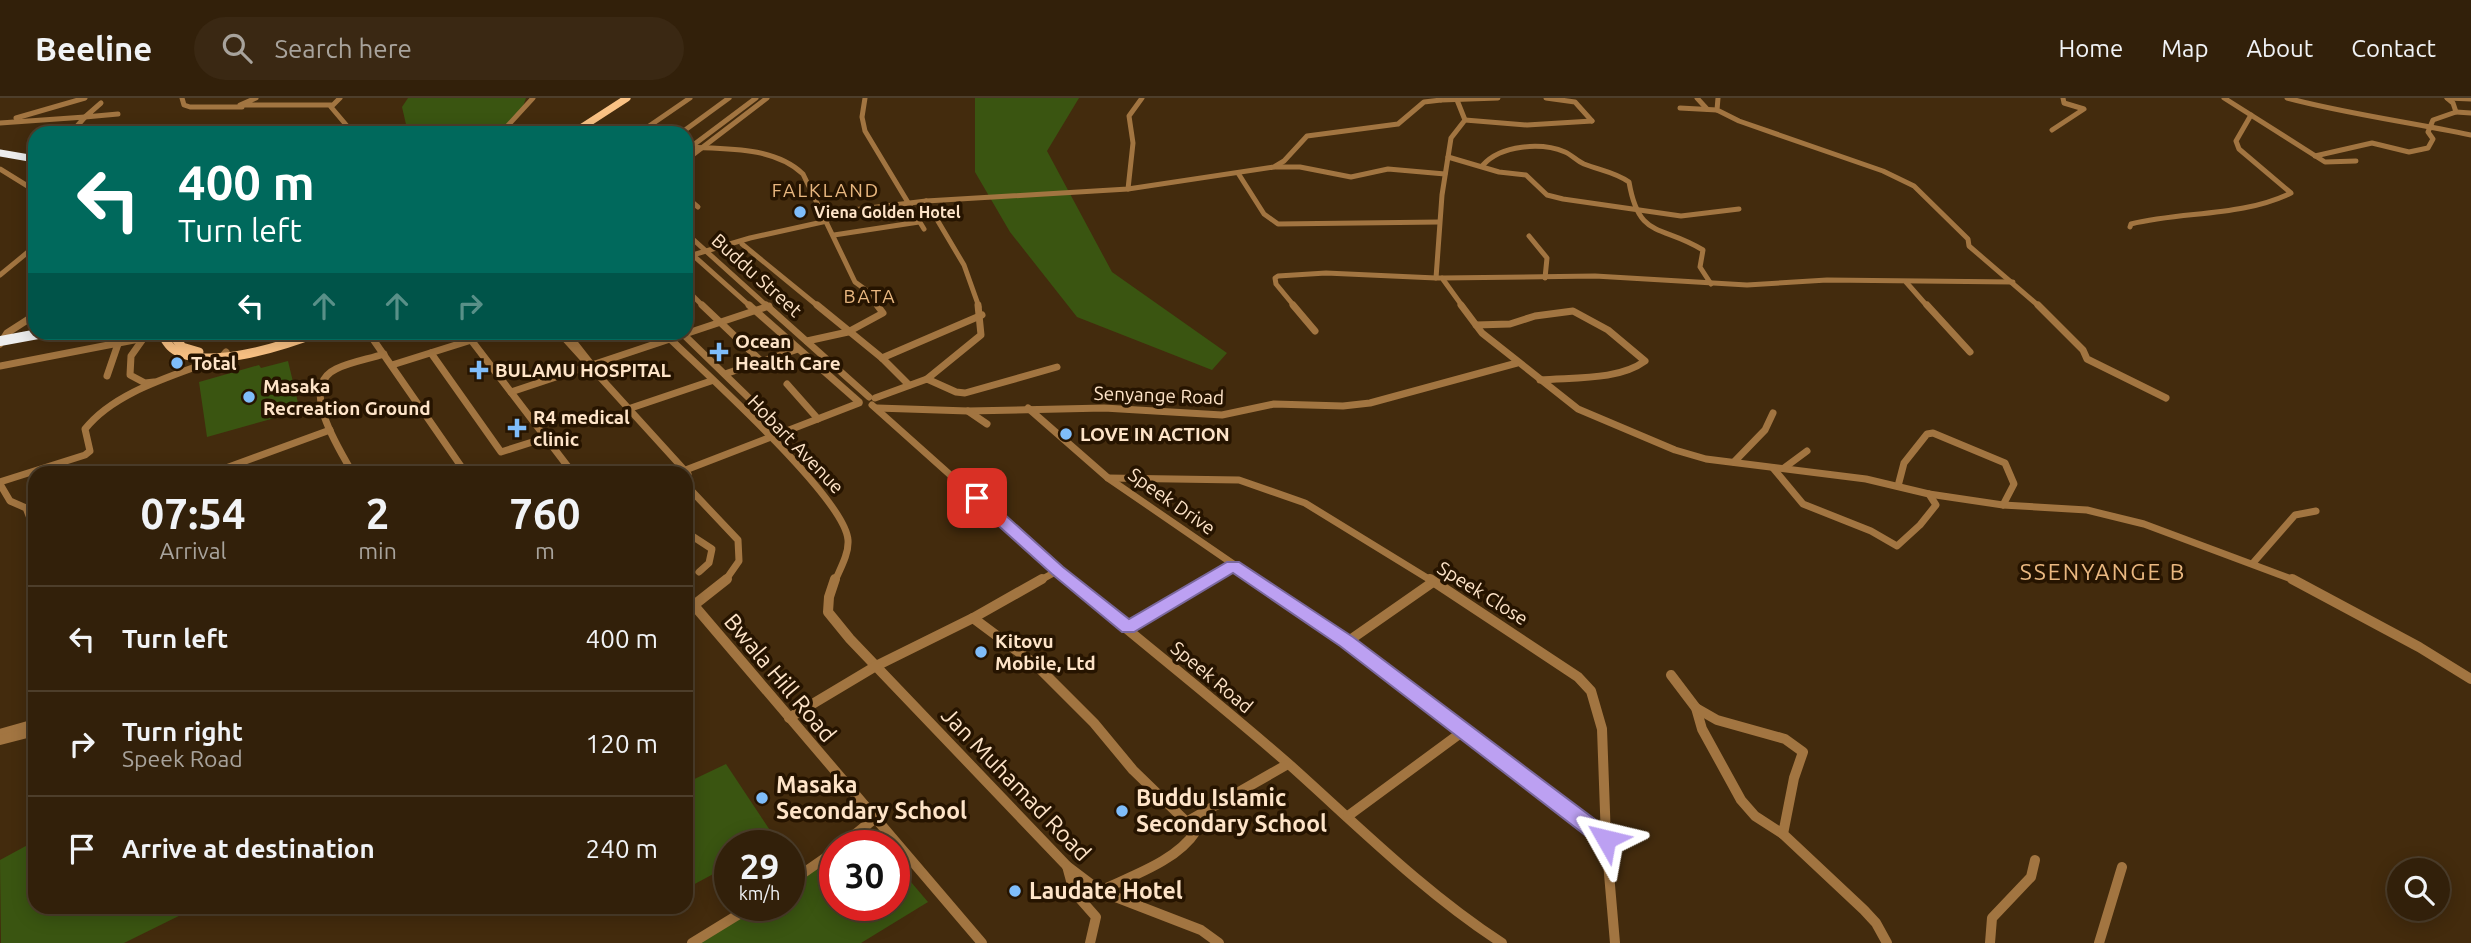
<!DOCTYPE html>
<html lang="en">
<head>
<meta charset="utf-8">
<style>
	body { margin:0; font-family:Ubuntu,sans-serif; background:#3a2813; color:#f1f3f6; height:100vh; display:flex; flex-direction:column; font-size:26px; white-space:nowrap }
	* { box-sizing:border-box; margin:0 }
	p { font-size:23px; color:#a8a39c }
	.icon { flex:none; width:38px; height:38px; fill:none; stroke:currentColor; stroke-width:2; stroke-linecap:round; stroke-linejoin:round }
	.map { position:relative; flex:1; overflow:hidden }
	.side { position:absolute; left:28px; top:368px; width:665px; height:448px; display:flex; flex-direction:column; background:#32200a; border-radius:21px; box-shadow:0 4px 18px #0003,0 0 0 2px #4d3e2b }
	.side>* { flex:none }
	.top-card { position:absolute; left:28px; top:28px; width:665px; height:214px; border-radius:21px; box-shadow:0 4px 18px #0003,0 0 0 2px #4d3e2b; background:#00695c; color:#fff; overflow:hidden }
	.buttons { position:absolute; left:2387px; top:760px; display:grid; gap:14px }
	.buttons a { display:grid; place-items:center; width:63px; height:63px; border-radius:50%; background:#32200a; box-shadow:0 4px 18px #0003,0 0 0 2px #4d3e2b; font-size:35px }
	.speed { position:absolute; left:714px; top:732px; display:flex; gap:14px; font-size:35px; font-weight:700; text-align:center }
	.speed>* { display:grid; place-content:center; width:91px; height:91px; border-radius:50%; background:#32200a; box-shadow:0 4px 18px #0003,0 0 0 2px #4d3e2b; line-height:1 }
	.speed small { font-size:18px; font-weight:400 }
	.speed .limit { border:10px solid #d22; background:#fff; color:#111 }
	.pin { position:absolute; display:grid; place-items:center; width:60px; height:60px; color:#fff; margin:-30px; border-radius:14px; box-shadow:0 4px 10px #0006 }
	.me { position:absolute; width:77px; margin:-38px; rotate:307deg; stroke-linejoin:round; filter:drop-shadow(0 0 5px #0008) }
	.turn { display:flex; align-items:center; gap:24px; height:147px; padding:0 35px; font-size:32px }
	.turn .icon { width:91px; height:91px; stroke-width:2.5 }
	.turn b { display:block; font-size:49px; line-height:60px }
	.lanes { display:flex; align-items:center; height:66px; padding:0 35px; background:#0003; justify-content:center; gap:35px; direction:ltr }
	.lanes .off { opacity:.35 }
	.eta { display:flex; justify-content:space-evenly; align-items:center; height:119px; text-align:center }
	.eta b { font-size:42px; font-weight:700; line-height:49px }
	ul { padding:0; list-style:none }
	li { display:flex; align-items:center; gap:21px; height:105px; padding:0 35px; border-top:2px solid #4d3e2b }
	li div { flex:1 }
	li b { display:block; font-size:26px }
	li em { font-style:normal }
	header { display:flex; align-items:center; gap:42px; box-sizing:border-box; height:98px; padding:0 35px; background:#32200a; border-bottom:2px solid #4d3e2b }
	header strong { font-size:33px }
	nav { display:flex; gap:38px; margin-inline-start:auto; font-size:24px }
	.search { width:490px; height:63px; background:#3a2813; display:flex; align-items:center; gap:18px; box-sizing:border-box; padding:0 24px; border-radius:38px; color:#a8a39c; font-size:26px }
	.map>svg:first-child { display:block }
	.green { fill:#3a5511 }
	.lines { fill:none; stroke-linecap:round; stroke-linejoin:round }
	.minor-far2 { stroke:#a27541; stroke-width:5 }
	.minor-far1 { stroke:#a27541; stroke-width:7 }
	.minor { stroke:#a27541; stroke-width:10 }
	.major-far1 { stroke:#fac284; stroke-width:7 }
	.major { stroke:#fac284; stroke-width:9 }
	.highway-far1 { stroke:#ededed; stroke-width:7 }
	.highway { stroke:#ededed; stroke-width:10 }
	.route { fill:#bca0f2; stroke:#7a689d; stroke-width:2 }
	.poi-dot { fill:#7fbdfa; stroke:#261400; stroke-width:2.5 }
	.labels { text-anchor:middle; stroke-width:7; stroke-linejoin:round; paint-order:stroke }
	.far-poi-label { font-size:16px; font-weight:bold; fill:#fee4c8; stroke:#261400; text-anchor:start }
	.far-quarter-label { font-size:19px; letter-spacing:2px; fill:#eab880; stroke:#261400 }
	.street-label { font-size:19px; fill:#fee4c8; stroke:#261400 }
	.poi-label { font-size:19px; font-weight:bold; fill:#fee4c8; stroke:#261400; text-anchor:start }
	.quarter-label { font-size:23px; letter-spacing:2px; fill:#eab880; stroke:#261400 }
	.near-street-label { font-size:23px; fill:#fee4c8; stroke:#261400 }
	.near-poi-label { font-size:23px; font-weight:bold; fill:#fee4c8; stroke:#261400; text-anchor:start }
</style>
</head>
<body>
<header>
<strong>Beeline</strong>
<div class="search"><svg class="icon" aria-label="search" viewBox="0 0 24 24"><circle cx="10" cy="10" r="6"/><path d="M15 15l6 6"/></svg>Search here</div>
<nav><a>Home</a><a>Map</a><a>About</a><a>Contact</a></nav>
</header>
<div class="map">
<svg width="2471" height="845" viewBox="0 0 2471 845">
	<rect width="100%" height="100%" fill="#432b0d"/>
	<g class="green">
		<polygon points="408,0 526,0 520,17 501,35 408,35 402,9"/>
		<polygon points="975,0 1079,0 1047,53 1112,174 1227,255 1212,272 1077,219 1010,134 975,74"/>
		<polygon points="288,263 300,313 207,339 199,284 259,267 261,270"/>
		<polygon points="726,666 777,743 768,747 730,747 730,767 691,788 686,778 686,685"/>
		<polygon points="35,743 35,808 197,809 124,845 1,845 0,762"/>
		<polygon points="835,749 835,807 894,807 894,764 928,804 861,845 693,845 748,807 789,807 789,779"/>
	</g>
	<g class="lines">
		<g class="minor-far2">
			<polyline points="182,0 184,7 190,9 242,9"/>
			<polyline points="256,0 240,7 331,7"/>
			<polyline points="340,0 331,9 353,35"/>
			<polyline points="865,0 862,19 865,33 924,131"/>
			<polyline points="1442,0 1441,2 1498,0"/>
			<polyline points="1546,0 1575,4 1592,23"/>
			<polyline points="1697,0 1707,11"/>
			<polyline points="1718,0 1717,12 1739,23 1883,73 1914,88 1968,141 1969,148 2040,209"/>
			<polyline points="2224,0 2325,64 2356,63"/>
			<path d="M2287 0C2347 16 2410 24 2471 37"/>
			<polyline points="2447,0 2471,1"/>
			<polyline points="1457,2 1465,22 1451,40 1442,97 1436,180 1442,180 1463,209"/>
			<polyline points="101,5 85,19 118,16"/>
			<polyline points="1680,10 1717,12"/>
			<polyline points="2456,14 2471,15"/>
			<polyline points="16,20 85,0"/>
			<polyline points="1465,22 1527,27 1592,23"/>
			<polyline points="0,25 85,19 71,35"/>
			<polyline points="2052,32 2084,11 2064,5 2063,0"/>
			<polyline points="501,35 533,0"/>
			<polyline points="639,35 690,0"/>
			<polyline points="681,35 729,0"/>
			<path d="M686 49C724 51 774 48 803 76L855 184 866 192 878 209"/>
			<polyline points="688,51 756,0"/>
			<polyline points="2315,58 2372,45 2409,54 2428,50 2433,41 2428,34 2433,22 2456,14 2453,5 2447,0"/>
			<polyline points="1448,59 1499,74 1526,77 1547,97 1563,101 1681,118 1739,111"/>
			<polyline points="686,62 767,0"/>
			<path d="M1483 67C1501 47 1541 44 1565 54 1572 57 1577 63 1584 66 1599 72 1615 74 1629 84 1639 142 1661 126 1703 152L1700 169 1711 186"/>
			<polyline points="1276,69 1300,69 1351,79 1388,71 1445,76"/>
			<polyline points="0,71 34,92 35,100"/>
			<polyline points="1238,75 1264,116 1278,126 1439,124"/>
			<polyline points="1128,91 1133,45 1129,18 1142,0"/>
			<polyline points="686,99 698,109"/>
			<polyline points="926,103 964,167 979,209"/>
			<polyline points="820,116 926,103 1128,91 1274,69 1284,63 1307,38 1398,26 1424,4 1441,2"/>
			<path d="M2130 129 2131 126C2184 113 2241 119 2291 95L2239 51 2236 43 2251 17"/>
			<polyline points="686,135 768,209"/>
			<polyline points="834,137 919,124"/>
			<polyline points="1529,138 1547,160 1545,180"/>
			<polyline points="742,146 819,209"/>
			<polyline points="686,151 751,209"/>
			<polyline points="686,159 750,140 827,123"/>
			<polyline points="0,177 28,154 35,142"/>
			<polyline points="1442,180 1595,178 1747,187 1827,182 2013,184"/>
			<polyline points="1906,184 1928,209"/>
			<polyline points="686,191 704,209"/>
			<polyline points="1295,209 1276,186 1275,180 1278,178 1326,175 1436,180"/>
		</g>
		<g class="minor-far1">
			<polyline points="702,207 762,264"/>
			<polyline points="749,207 859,304"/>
			<polyline points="766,207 869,299"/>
			<polyline points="817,207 882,260 909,287"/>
			<polyline points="1293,207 1315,233"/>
			<polyline points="1461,207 1482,235 1578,311 1675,352 1706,361 1866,381 1929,396 2003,407 2087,412 2144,426 2297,483"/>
			<polyline points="1927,207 1970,254"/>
			<polyline points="2038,207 2083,252 2087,261 2166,300"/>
			<path d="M1476 227 1510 226 1535 218 1573 213 1608 232 1645 263C1618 283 1572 279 1540 282"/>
			<polyline points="368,234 465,374"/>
			<polyline points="465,234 572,374"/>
			<polyline points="559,234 688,376"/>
			<path d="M663 234C699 270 845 399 848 442 849 456 840 471 835 483"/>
			<polyline points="681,234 787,337"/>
			<polyline points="373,240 392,234"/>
			<polyline points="143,241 131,258 130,277 145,285 154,284"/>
			<polyline points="572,242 594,270"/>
			<polyline points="807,243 848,234 883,215 877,207"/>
			<polyline points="0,246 7,235 35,217"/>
			<polyline points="431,255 501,354 545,340"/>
			<polyline points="882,260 982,217"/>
			<polyline points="392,267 497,234"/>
			<polyline points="0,268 165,236"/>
			<polyline points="725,276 798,251"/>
			<polyline points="107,278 118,246"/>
			<polyline points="927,281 981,237 978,207"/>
			<polyline points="787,286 818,321"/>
			<polyline points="511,294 769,208"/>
			<polyline points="875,300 927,281 956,294 965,295 1057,269"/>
			<polyline points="872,307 1069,483"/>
			<polyline points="877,310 968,313 1104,310 1222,317 1274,306 1343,308 1370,305 1517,265"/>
			<polyline points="1028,310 1108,380 1258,483"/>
			<polyline points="628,311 711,283"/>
			<polyline points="968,313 987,326"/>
			<polyline points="1734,364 1765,332 1773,315"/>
			<polyline points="1773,370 1803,406 1871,433 1897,448 1920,427 1936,407 1929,396"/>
			<polyline points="1784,370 1807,353"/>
			<polyline points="683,373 859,305"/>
			<polyline points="215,374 330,332"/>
			<path d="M352 374C339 350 298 289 336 271 350 264 369 261 384 256"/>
			<polyline points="1108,380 1239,382 1305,405 1432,483"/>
			<path d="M0 384 85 357 90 353 85 331C116 292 177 277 222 259L226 254"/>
			<polyline points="0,386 10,403 26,410 35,433"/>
			<polyline points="686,387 738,442 739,463 725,483"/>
			<polyline points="1898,388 1904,365 1927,336 1933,335 2005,365 2014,386 2003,407"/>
			<polyline points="686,434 712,451 709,465 699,474"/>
			<polyline points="2253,465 2295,417 2316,413"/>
			<polyline points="1039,483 1057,473"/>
			<polyline points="1208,483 1233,468"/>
		</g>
		<g class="minor">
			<polyline points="835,481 829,499 828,514 850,541 1067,768 1100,793 1201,832 1219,845"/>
			<path d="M1067 481C1141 544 1218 604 1291 668 1359 729 1425 795 1502 845"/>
			<polyline points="1256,481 1347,544 1606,741"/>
			<polyline points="1430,481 1578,579 1591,593 1602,631 1606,741 1615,845"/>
			<polyline points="2292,481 2419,549 2471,581"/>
			<polyline points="686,498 982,845"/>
			<polyline points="694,507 727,481"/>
			<path d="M973 520 1036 567 1094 625 1133 672 1196 733C1177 763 1131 778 1100 793"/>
			<polyline points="1128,530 1211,481"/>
			<polyline points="1347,544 1433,484"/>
			<polyline points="1671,577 1696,610 1702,631 1741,702 1755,718 1783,736"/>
			<polyline points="1696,610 1717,622 1785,641 1803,654 1794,680 1783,736 1864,812 1876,825 1887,845"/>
			<polyline points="789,620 876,568 973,520 1042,481"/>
			<polyline points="0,636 35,626"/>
			<polyline points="0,642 35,633"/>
			<polyline points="1348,718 1462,634"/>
			<polyline points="1188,723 1288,666"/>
			<polyline points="842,747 874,721"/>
			<polyline points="1067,768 1074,794 1096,819 1090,845"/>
			<polyline points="789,785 835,753"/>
			<polyline points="692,845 754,807"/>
			<polyline points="1990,845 1992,820 2031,779 2035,762"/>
			<polyline points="2099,845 2122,769"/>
		</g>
		<polyline class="major-far1" points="573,35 627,0"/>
		<g class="major">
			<path d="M164 234 162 237C165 241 168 247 172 250 203 275 286 247 319 234"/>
			<polyline points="171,234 182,249 199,254"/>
		</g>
		<polyline class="highway-far1" points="0,55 35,61"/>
		<polyline class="highway" points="0,243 49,234"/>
	</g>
	<polygon class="route" points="977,396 983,397 1063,469 1129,521 1227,464 1239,464 1353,539 1613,735 1616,741 1613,747 1606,749 1598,747 1340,548 1233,475 1134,534 1122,534 1052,476 972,404 969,400 972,397"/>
	<g class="poi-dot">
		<circle cx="800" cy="114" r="7"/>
		<path d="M715.5 243.5h7v7h7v7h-7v7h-7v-7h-7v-7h7z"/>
		<circle cx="177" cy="265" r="7"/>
		<path d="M475.5 261.5h7v7h7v7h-7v7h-7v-7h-7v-7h7z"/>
		<circle cx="249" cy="299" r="7"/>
		<path d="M513.5 319.5h7v7h7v7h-7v7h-7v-7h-7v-7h7z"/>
		<circle cx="1066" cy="336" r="7"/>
		<circle cx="981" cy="554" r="7"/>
		<circle cx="762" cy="700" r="7"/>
		<circle cx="1122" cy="713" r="7"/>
		<circle cx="1015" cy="793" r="7"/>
	</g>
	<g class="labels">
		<g class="far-poi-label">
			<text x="814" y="120">Viena Golden Hotel</text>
		</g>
		<g class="far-quarter-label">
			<text x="826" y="99">FALKLAND</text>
			<text x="870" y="205">BATA</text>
		</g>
		<g class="street-label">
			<text transform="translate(757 177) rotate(42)" y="7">Buddu Street</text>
			<text transform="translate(1159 297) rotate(2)" y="7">Senyange Road</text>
			<text transform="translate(796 346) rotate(46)" y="7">Hobart Avenue</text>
			<text transform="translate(1172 403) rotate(35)" y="7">Speek Drive</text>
			<text transform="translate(1483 495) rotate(32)" y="7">Speek Close</text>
			<text transform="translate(1212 579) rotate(40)" y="7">Speek Road</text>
		</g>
		<g class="poi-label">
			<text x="735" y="250">Ocean<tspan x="735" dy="22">Health Care</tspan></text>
			<text x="191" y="272">Total</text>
			<text x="495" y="279">BULAMU HOSPITAL</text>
			<text x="263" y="295">Masaka<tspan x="263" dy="22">Recreation Ground</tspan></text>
			<text x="533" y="326">R4 medical<tspan x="533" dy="22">clinic</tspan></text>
			<text x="1080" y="343">LOVE IN ACTION</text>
			<text x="995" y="550">Kitovu<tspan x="995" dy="22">Mobile, Ltd</tspan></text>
		</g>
		<g class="quarter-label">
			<text x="2103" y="482">SSENYANGE B</text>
		</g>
		<g class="near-street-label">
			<text transform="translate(780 580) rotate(50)" y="8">Bwala Hill Road</text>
			<text transform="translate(1016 686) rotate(46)" y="8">Jan Muhamad Road</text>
		</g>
		<g class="near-poi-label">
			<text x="776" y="695">Masaka<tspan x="776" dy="26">Secondary School</tspan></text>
			<text x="1136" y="708">Buddu Islamic<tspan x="1136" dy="26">Secondary School</tspan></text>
			<text x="1029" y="801">Laudate Hotel</text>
		</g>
	</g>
</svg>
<div class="buttons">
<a><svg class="icon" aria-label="search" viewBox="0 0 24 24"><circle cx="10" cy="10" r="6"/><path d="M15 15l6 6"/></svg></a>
</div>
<div class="speed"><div>29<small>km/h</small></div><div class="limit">30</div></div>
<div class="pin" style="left:977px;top:400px;background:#d93025"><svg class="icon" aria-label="arrive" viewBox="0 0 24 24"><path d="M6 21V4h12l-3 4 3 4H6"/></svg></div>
<svg class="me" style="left:1606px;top:741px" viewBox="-20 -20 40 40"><path d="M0-17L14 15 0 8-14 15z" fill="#bca0f2" stroke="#fff" stroke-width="4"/></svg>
<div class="top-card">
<div class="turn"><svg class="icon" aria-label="left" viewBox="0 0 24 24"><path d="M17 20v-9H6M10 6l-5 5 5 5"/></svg><div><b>400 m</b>Turn left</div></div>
<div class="lanes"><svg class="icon" aria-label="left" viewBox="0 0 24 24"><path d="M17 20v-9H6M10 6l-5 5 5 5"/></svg><svg class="icon off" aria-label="ahead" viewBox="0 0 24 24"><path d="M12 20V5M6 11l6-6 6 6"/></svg><svg class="icon off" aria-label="ahead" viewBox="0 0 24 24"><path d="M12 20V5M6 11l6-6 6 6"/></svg><svg class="icon off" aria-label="right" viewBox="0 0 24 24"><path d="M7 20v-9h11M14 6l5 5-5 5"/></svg></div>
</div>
<section class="side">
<div class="eta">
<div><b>07:54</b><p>Arrival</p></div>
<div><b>2</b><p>min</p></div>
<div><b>760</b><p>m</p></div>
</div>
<ul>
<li><svg class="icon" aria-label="left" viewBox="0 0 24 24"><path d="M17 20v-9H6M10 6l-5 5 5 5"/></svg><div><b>Turn left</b></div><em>400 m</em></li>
<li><svg class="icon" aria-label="right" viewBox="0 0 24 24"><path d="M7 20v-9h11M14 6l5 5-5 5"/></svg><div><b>Turn right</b><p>Speek Road</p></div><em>120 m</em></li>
<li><svg class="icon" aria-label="arrive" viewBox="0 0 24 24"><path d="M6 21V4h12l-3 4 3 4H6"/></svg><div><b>Arrive at destination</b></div><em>240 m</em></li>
</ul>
</section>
</div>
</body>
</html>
